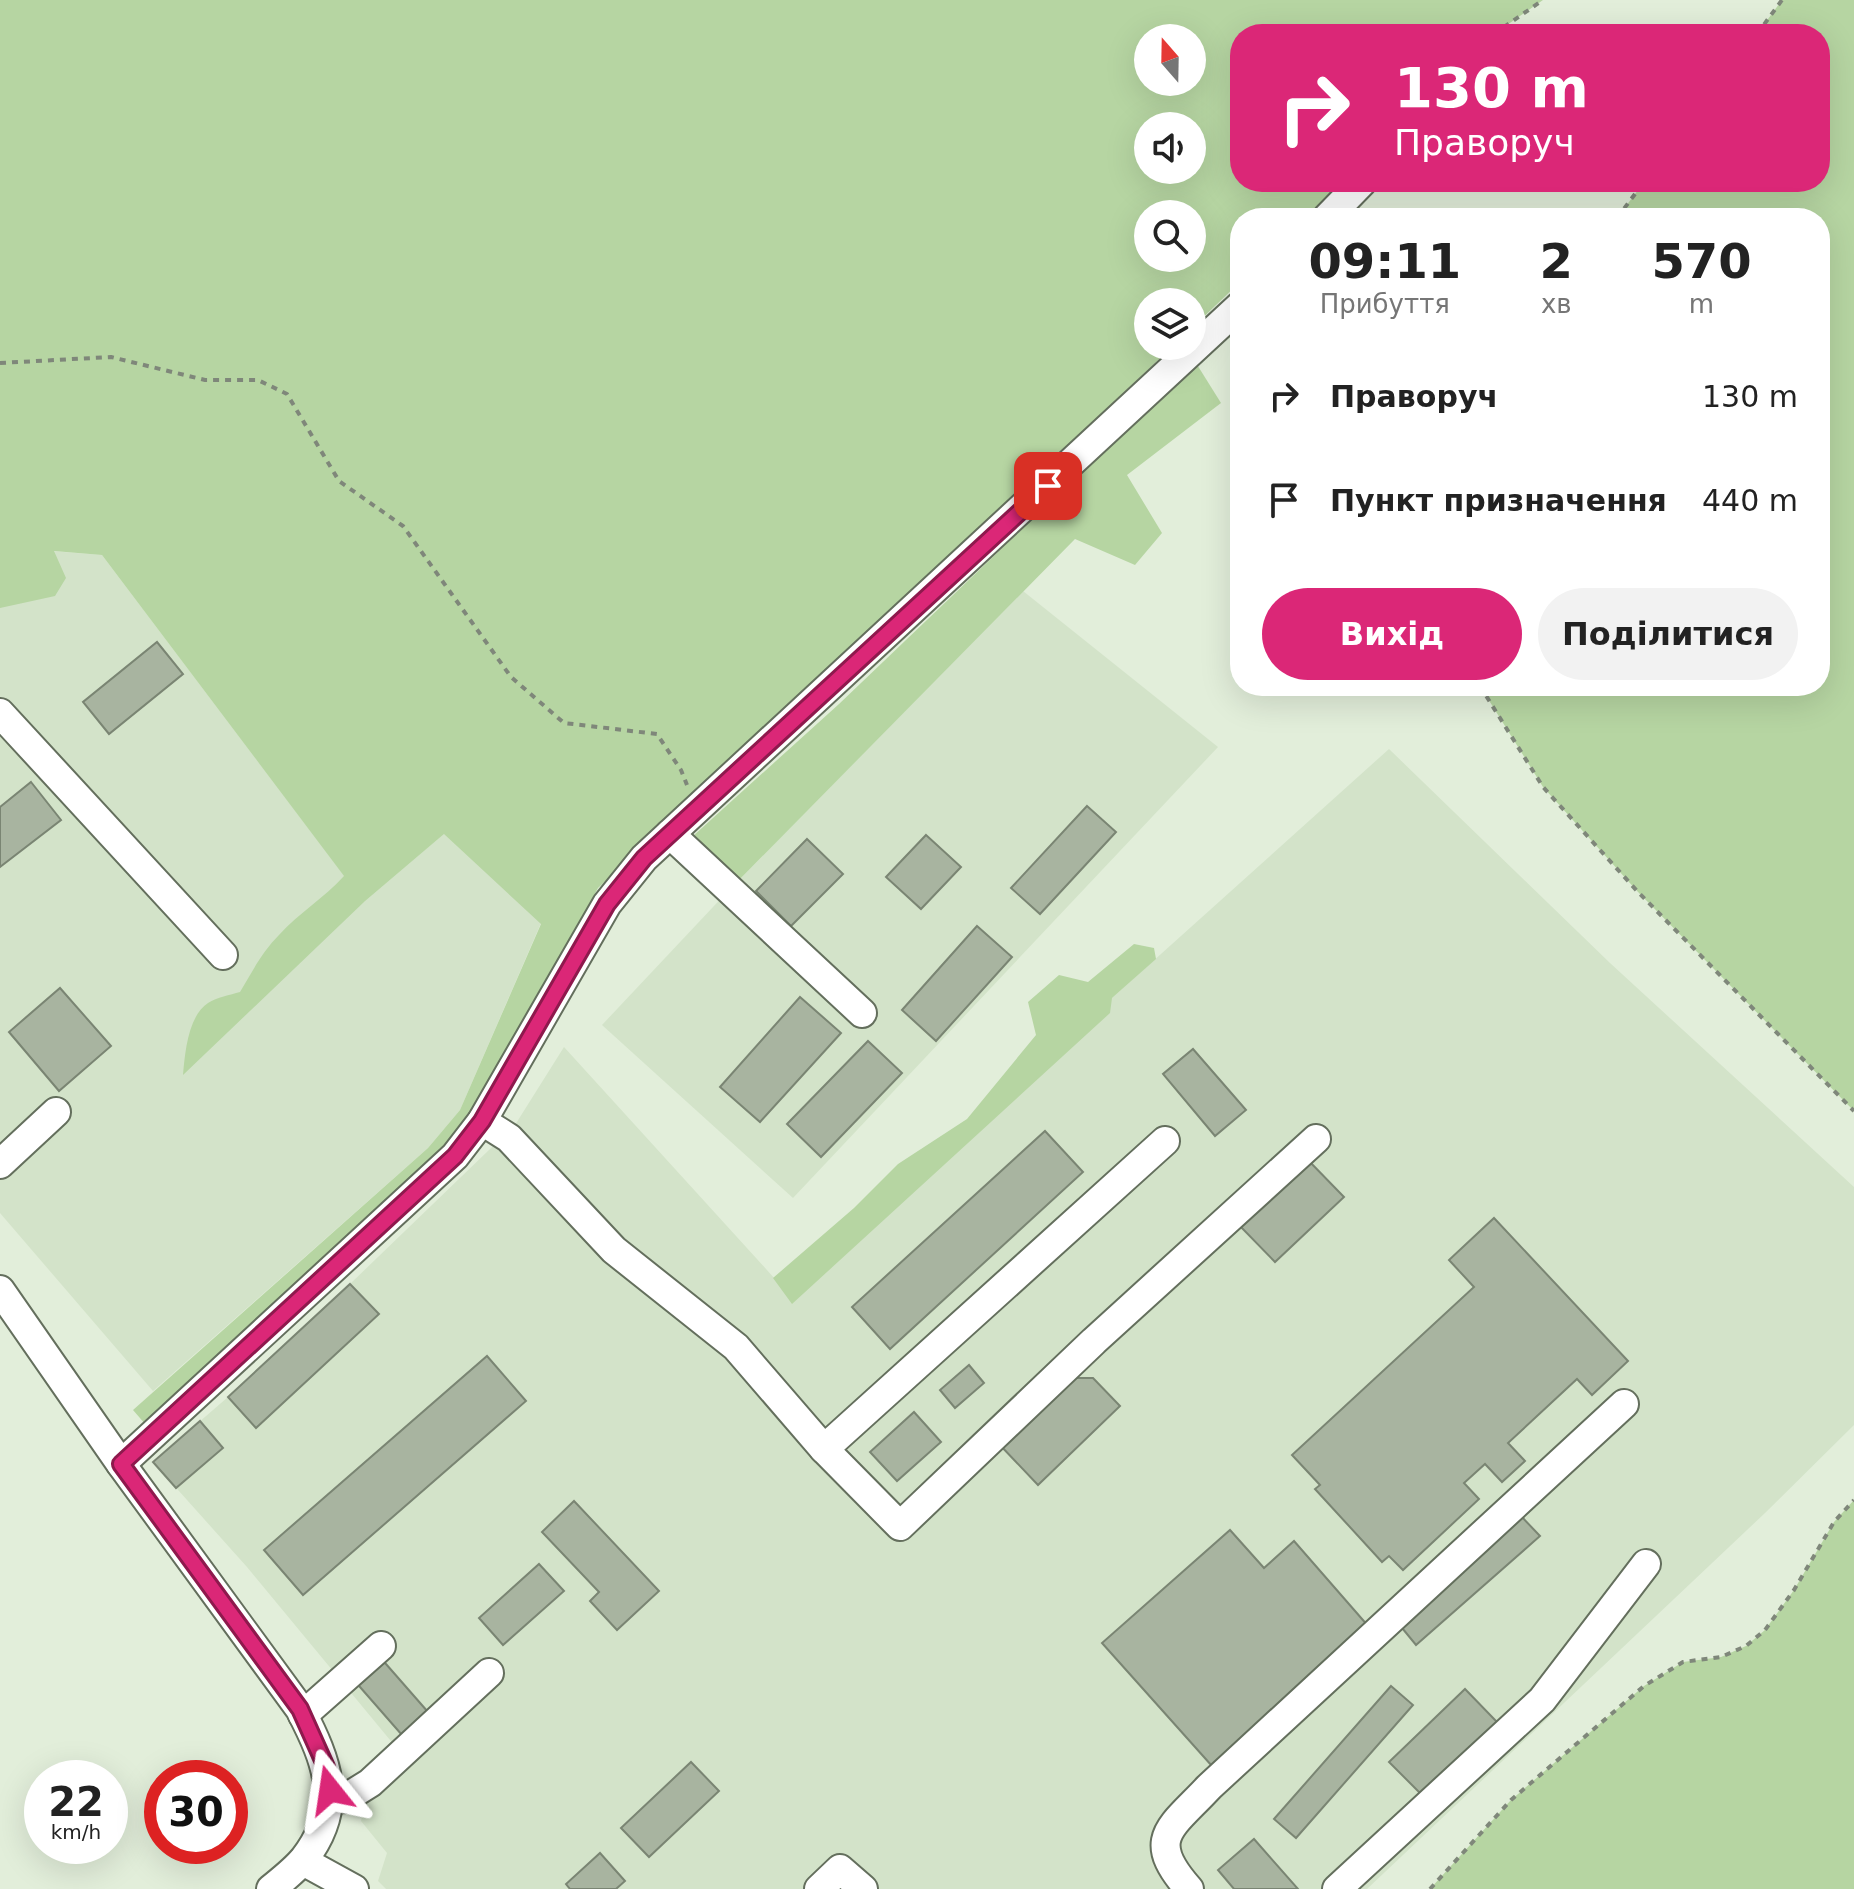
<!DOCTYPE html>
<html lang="uk">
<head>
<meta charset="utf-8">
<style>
	body { margin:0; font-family:"DejaVu Sans",sans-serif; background:#f2f2f2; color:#222; height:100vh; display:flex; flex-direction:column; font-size:30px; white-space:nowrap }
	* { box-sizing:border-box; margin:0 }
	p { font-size:26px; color:#767676 }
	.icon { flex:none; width:44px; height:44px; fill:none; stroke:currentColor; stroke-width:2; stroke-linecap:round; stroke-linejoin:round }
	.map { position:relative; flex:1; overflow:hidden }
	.drawer { position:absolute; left:1230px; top:208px; width:600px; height:488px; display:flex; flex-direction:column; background:#fff; border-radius:32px; box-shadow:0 8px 32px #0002 }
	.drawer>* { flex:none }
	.banner { position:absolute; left:1230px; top:24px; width:600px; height:168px; border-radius:32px; box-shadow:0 8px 32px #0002; background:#db2777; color:#fff; overflow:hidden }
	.needle { width:52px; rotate:340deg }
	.tools { position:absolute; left:1134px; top:24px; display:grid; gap:16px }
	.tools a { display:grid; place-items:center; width:72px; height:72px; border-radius:50%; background:#fff; box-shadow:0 8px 32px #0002; font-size:40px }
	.speed { position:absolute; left:24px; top:1760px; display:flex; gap:16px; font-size:40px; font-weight:700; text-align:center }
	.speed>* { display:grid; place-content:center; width:104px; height:104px; border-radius:50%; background:#fff; box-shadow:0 8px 32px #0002; line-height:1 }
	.speed small { font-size:20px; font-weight:400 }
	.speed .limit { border:12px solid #d22; background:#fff; color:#111 }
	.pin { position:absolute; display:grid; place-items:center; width:68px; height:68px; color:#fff; margin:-34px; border-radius:16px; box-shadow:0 4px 12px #0006 }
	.me { position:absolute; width:88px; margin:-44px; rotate:345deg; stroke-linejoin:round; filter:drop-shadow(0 0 6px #0008) }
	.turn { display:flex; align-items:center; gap:28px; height:168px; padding:0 32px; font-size:36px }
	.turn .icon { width:104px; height:104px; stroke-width:2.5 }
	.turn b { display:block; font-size:56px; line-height:68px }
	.eta { display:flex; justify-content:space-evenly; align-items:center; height:136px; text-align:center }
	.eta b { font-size:48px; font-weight:700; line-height:56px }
	.button { display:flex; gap:16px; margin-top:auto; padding:16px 32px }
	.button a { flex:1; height:92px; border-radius:48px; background:#db2777; color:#fff; font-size:32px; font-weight:700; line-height:92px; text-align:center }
	.button a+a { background:#f2f2f2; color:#222 }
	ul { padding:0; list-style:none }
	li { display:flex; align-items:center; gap:24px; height:104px; padding:0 32px }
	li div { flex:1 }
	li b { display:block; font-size:30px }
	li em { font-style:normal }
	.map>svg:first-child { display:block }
	.built { fill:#d3e3c9 }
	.green { fill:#b6d5a2; fill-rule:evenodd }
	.building { fill:#a8b4a0; stroke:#7a8573; stroke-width:2 }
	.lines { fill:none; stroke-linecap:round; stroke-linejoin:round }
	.minor-casing { stroke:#646f5d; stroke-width:32 }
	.path { stroke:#7f877a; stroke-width:4; stroke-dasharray:6 6; stroke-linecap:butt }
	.minor { stroke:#fff; stroke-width:28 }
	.route-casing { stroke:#8e194d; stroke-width:20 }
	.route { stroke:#db2777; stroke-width:14 }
</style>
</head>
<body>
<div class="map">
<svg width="1854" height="1889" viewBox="0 0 1854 1889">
	<rect width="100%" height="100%" fill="#e2eeda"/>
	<g class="built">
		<polygon points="0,547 102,555 364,902 445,833 541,923 460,1110 428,1148 153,1391 0,1213"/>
		<polygon points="1023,591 1218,747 793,1198 602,1025 729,890"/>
		<polygon points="1389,749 1610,963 1854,1187 1854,1425 1765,1513 1367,1889 386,1889 378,1881 387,1853 361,1821 366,1798 506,1671 494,1658 395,1746 247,1567 153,1462 228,1397 350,1284 515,1125 564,1047 786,1291"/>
	</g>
	<g class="green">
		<path d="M0 0H1543L1494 34H1240V182H1346L1308 218H1240V282L1192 328V302H1148V346H1173L598 888 482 1102 437 1159 146 1425 133 1410 428 1148 460 1110 541 924 444 834 364 902 183 1075C185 1053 188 1016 208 1003 217 997 230 995 240 992 252 972 262 952 279 935 299 913 324 898 344 876L102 555 54 551 66 578 55 596 0 608ZM1148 38H1192V82H1148ZM1148 126H1192V170H1148ZM1148 214H1192V258H1148Z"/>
		<polygon points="1782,0 1854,0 1854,1111 1638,892 1543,787 1480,686 1820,686 1820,218 1617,218 1644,182 1820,182 1820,34 1757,34"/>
		<polygon points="1196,363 1221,403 1127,475 1162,533 1135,565 1075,539 738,881 692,837 839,704"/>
		<polygon points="1134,944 1154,948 1156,959 1112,998 1110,1013 792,1304 773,1278 854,1208 898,1164 967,1119 1036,1035 1028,1002 1059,975 1088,982"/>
		<polygon points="1854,1500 1854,1889 1430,1889 1511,1800 1644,1686 1683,1662 1721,1657 1746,1646 1765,1630 1794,1590 1834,1522"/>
	</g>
	<g class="building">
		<polygon points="157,642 183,674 109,734 83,702"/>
		<polygon points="31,782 61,820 0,867 0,807"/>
		<polygon points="1087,806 1116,832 1040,914 1011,888"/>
		<polygon points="926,835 961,867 921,909 886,877"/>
		<polygon points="807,839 843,874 791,926 756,891"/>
		<polygon points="977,926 1012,957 936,1041 902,1010"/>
		<polygon points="60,988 111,1046 59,1091 9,1032"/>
		<polygon points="800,997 841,1033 760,1122 720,1087"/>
		<polygon points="868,1041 902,1073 821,1157 787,1124"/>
		<polygon points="1193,1049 1246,1110 1215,1136 1163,1074"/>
		<polygon points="1045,1131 1083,1172 890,1349 852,1307"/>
		<polygon points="1307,1159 1344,1197 1275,1262 1238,1224"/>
		<polygon points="1494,1218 1628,1361 1592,1395 1577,1379 1508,1443 1525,1461 1502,1482 1485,1464 1464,1483 1479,1499 1403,1570 1389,1556 1382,1562 1315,1489 1320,1485 1292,1455 1474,1287 1449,1260"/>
		<polygon points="350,1284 379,1314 256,1428 228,1397"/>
		<polygon points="487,1356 526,1401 303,1595 264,1550"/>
		<polygon points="969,1365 984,1383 955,1408 940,1390"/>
		<polygon points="1065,1378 1093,1378 1120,1406 1038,1485 998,1443"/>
		<polygon points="914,1412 941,1442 897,1481 870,1452"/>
		<polygon points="200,1421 223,1448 176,1488 153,1462"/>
		<polygon points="574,1501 659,1591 617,1630 590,1601 599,1592 542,1532"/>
		<polygon points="1520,1515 1540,1536 1416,1645 1398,1623"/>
		<polygon points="1230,1530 1264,1568 1294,1541 1369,1627 1212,1766 1102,1643"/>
		<polygon points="539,1564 564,1591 503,1645 479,1618"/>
		<polygon points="379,1656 428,1712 402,1735 353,1679"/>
		<polygon points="1391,1686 1413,1705 1296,1838 1274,1819"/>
		<polygon points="1465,1689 1497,1722 1422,1795 1389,1762"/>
		<polygon points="691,1762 719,1791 649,1857 621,1828"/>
		<polygon points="1254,1839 1298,1889 1234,1889 1218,1870"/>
		<polygon points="600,1853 625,1881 616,1889 570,1889 566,1884"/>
	</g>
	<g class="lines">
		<defs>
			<g id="minor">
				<polyline points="1327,218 1362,182"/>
				<polyline points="0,713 223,955"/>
				<polyline points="670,834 862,1013"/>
				<polyline points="482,1121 509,1138 614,1250 736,1347 824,1449 1165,1141"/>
				<polyline points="0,1164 56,1112"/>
				<path d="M0 1290 121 1464 300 1709C328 1763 345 1806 304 1859 295 1870 282 1880 271 1889"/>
				<polyline points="824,1449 900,1526 1094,1341 1316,1139"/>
				<polyline points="121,1464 455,1156 482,1121 607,904 644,858 1240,306"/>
				<polyline points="303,1715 381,1646"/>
				<polyline points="329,1799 346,1798 370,1783 489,1673"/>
				<polyline points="303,1861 354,1889"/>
				<polyline points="819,1889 840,1869 863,1889"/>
				<path d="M1189 1889C1144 1838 1171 1828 1209 1787L1624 1404"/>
				<polyline points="1337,1889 1542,1700 1646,1564"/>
			</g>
		</defs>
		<use href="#minor" class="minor-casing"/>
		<g class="path">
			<polyline points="1494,34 1543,0"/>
			<polyline points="1757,34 1782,0"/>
			<polyline points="1617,218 1644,182"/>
			<polyline points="0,363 111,357 205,380 258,380 287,394 339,481 403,526 511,677 564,723 657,734 681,770 687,785"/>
			<polyline points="1480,686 1543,787 1638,892 1854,1111"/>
			<polyline points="1430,1889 1511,1800 1644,1686 1683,1662 1721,1657 1746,1646 1765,1630 1794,1590 1834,1522 1854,1500"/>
		</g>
		<use href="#minor" class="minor"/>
	</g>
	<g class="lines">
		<defs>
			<polyline id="route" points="330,1790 326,1767 300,1709 121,1464 455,1156 482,1121 607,904 644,858 1048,486"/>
		</defs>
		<use href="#route" class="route-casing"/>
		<use href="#route" class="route"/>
	</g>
</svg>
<div class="tools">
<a><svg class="needle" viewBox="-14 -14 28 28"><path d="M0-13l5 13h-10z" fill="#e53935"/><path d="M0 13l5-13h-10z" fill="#767676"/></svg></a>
<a><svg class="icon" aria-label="sound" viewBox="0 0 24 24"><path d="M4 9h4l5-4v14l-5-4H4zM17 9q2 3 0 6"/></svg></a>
<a><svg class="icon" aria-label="search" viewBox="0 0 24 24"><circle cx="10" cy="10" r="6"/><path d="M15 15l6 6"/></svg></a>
<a><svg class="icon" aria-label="layers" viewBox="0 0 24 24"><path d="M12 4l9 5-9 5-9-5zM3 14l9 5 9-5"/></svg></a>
</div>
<div class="speed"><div>22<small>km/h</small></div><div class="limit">30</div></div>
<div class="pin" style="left:1048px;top:486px;background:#d93025"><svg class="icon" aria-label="arrive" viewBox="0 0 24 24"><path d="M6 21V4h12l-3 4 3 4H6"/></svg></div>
<svg class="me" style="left:330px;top:1790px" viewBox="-20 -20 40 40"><path d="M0-17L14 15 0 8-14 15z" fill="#db2777" stroke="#fff" stroke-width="4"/></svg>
<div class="banner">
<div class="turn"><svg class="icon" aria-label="right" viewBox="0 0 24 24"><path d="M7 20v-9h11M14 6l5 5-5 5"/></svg><div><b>130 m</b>Праворуч</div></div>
</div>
<section class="drawer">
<div class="eta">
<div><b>09:11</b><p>Прибуття</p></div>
<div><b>2</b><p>хв</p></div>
<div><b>570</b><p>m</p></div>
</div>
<ul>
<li><svg class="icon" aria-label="right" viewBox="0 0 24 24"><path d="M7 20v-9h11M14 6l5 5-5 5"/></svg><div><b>Праворуч</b></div><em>130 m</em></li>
<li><svg class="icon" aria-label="arrive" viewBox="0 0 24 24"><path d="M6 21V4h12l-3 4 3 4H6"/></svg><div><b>Пункт призначення</b></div><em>440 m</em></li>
</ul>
<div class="button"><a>Вихід</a><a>Поділитися</a></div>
</section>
</div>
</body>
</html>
